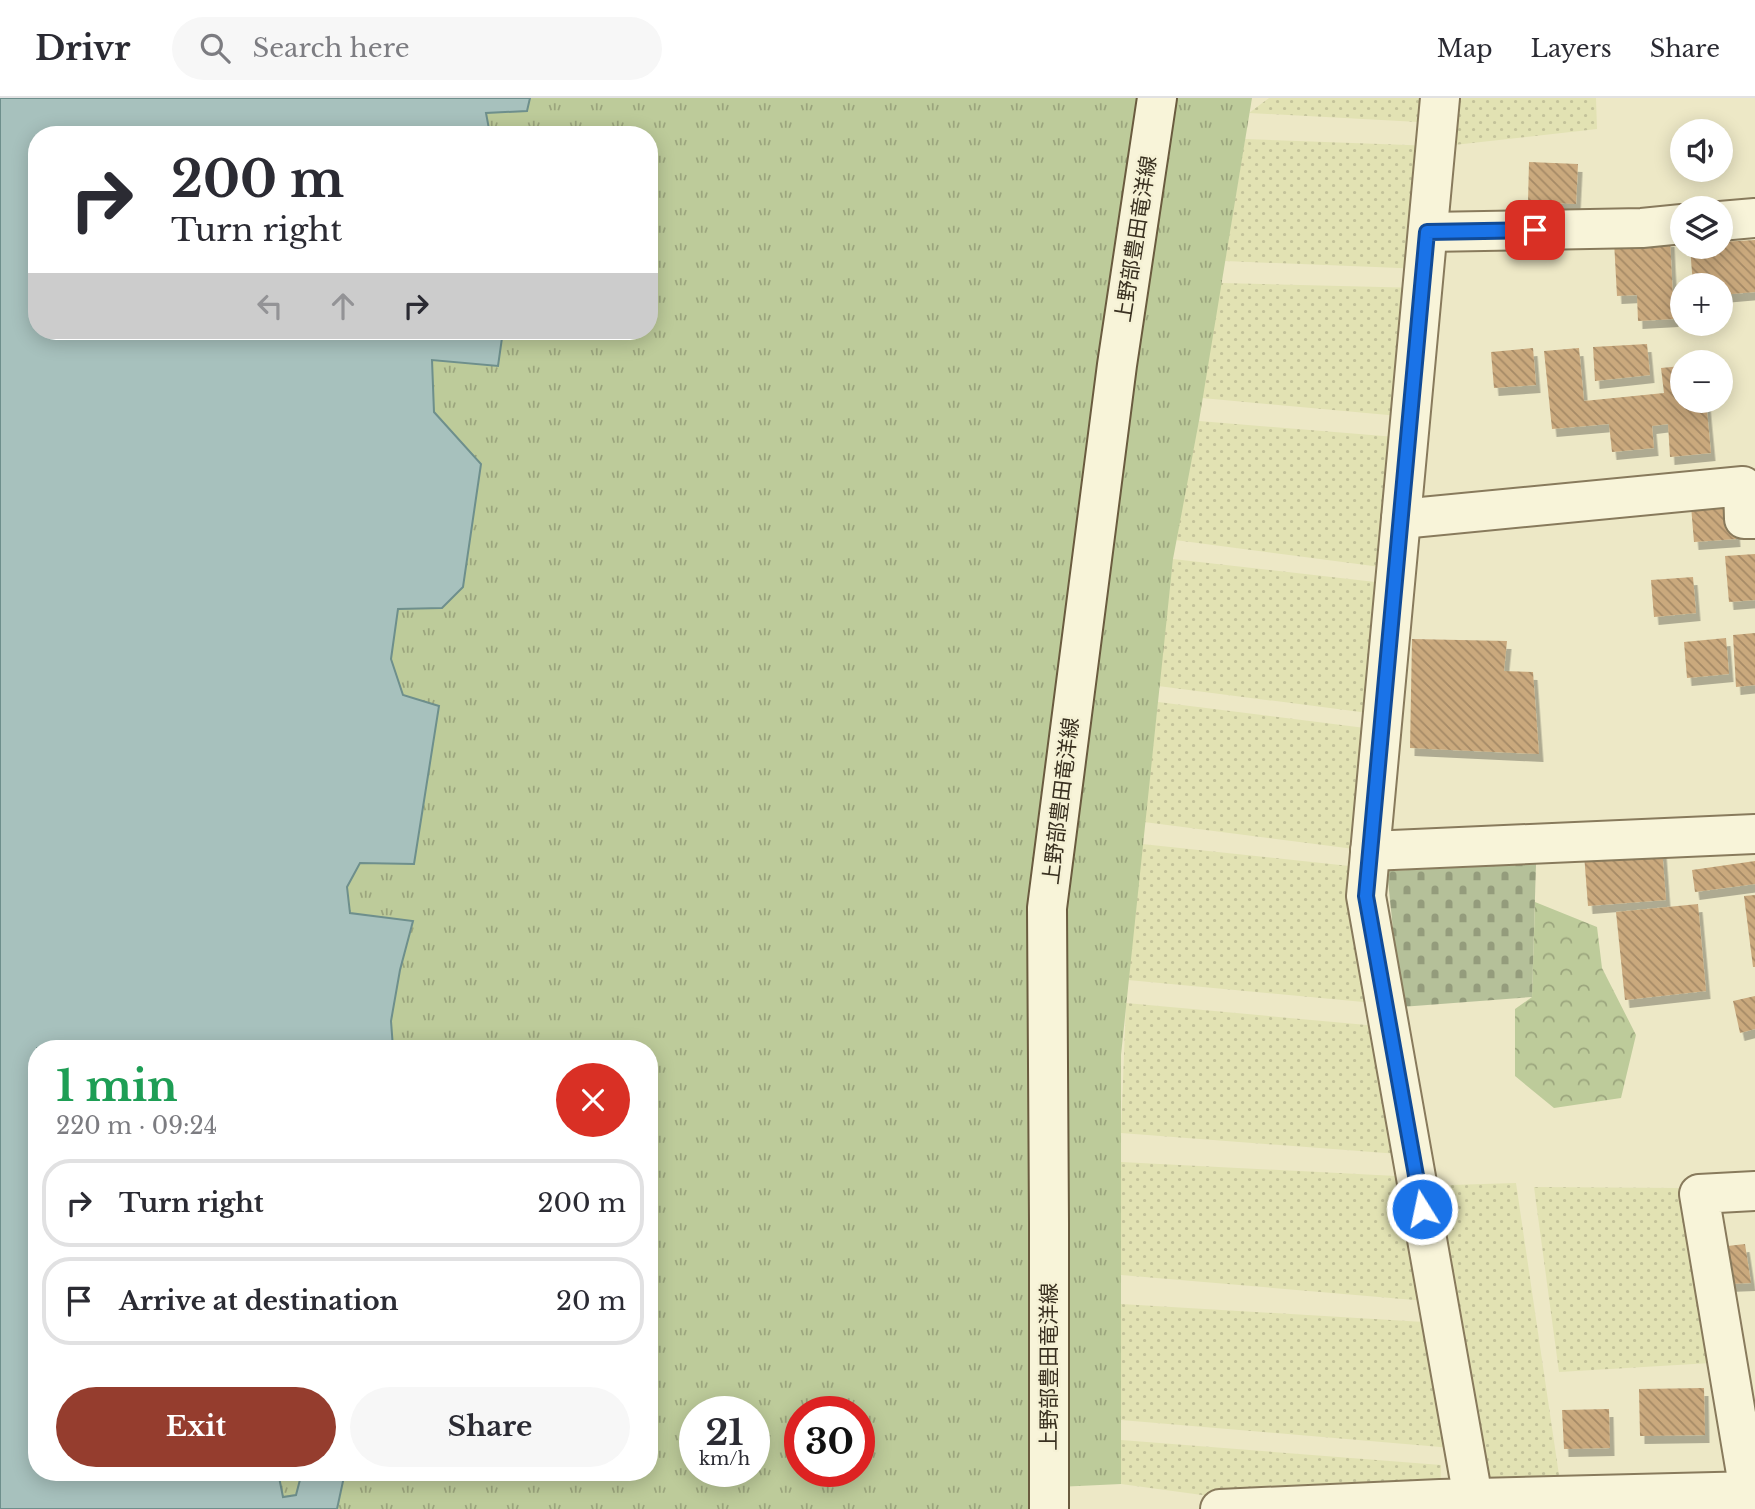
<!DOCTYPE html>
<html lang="en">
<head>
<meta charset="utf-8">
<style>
	body { margin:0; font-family:"Libre Baskerville","Noto Sans JP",serif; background:#f7f7f7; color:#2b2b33; height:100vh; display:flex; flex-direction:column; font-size:26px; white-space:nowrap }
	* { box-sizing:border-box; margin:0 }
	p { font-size:23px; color:#7c7c81 }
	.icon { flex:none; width:38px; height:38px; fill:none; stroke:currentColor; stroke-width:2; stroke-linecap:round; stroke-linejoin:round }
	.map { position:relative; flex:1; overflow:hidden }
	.panel { position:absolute; left:28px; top:942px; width:630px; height:441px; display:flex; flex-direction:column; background:#fff; border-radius:28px; box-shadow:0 4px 18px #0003 }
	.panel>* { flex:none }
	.guide { position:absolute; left:28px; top:28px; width:630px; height:214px; border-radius:28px; box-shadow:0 4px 18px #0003; background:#fff; color:#2b2b33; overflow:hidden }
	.buttons { position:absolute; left:1670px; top:21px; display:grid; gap:14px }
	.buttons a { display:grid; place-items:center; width:63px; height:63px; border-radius:50%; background:#fff; box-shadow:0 4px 18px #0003; font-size:35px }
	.speed { position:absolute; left:679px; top:1298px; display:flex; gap:14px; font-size:35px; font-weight:700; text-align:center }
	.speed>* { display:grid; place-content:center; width:91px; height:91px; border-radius:50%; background:#fff; box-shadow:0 4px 18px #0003; line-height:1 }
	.speed small { font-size:18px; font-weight:400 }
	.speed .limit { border:10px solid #d22; background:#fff; color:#111 }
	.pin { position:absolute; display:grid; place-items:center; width:60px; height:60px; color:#fff; margin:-30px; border-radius:14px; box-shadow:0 4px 10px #0006 }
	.me { position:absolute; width:77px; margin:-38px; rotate:350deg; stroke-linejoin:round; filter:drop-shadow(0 0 5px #0008) }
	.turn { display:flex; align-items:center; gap:24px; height:147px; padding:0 28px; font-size:32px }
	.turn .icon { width:91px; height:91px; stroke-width:2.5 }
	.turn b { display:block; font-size:49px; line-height:60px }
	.lanes { display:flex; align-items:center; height:66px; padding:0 28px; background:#0003; justify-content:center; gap:35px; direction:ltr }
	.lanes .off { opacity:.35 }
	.round { display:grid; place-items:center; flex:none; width:74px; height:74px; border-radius:37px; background:#f7f7f7 }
	.overview { display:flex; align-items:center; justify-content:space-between; height:119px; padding:0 28px }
	h1 { font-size:42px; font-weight:700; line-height:52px; color:#1e9e55 }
	.primary-button { display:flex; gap:14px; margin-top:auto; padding:14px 28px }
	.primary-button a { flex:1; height:80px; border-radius:42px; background:#953d2e; color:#fff; font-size:28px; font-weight:700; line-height:80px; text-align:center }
	.primary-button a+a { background:#f7f7f7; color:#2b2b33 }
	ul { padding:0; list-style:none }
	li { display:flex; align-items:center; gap:21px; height:88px; margin:0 14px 10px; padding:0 14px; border:4px solid #e1e1e2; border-radius:28px }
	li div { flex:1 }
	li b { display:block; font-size:26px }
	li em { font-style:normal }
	header { display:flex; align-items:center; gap:42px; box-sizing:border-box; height:98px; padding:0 35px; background:#fff; border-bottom:2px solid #e1e1e2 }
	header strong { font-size:33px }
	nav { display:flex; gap:38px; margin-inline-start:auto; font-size:24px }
	.search { width:490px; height:63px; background:#f7f7f7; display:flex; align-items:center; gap:18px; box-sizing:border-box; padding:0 24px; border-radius:38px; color:#7c7c81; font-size:26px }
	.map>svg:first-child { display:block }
	.farmland { fill:url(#farmland-dots) }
	.grass { fill:url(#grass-tufts); fill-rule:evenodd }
	.forest { fill:url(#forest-crowns) }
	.cemetery { fill:url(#cemetery-stones) }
	.water { fill:#a7c1bd; stroke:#6e8f8c; stroke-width:2 }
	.building { fill:url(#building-back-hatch); filter:url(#shadow) }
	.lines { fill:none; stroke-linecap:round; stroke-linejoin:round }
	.minor-casing { stroke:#887a5c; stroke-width:42 }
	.tertiary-casing { stroke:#887a5c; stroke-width:42 }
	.secondary-casing { stroke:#6a5b3f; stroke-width:42 }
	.minor { stroke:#f8f4d9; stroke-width:38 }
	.tertiary { stroke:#f8f4d9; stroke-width:38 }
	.secondary { stroke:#f8f4d9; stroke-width:38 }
	.route-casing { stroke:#114b97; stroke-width:18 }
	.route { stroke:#1a73e8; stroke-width:12 }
	.labels { text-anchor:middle; stroke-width:5; stroke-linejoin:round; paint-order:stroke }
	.street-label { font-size:21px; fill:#382f1f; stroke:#f5f1d5 }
</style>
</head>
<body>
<header>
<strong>Drivr</strong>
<div class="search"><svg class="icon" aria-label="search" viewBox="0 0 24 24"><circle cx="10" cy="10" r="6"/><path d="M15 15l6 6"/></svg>Search here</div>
<nav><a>Map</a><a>Layers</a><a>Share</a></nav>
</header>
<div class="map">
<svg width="1755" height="1411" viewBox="0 0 1755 1411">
	<defs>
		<pattern id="farmland-dots" width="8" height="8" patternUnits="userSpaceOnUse" patternTransform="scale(1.75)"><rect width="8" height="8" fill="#e2e2b3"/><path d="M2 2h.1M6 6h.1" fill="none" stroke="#c3c29a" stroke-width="1.8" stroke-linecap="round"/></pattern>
		<pattern id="grass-tufts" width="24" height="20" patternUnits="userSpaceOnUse" patternTransform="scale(1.75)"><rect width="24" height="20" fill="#bdcb9a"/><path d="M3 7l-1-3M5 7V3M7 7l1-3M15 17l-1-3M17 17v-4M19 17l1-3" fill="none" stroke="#9ba57d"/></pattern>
		<pattern id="forest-crowns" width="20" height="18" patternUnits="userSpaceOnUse" patternTransform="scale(1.75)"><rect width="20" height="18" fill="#bdcb9a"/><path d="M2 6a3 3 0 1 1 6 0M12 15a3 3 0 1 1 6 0" fill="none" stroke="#9ba57d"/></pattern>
		<pattern id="cemetery-stones" width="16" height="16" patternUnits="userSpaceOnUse" patternTransform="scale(1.75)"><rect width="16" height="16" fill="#b5c099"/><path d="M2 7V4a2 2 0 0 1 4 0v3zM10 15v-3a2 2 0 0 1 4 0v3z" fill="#949c7c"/></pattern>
		<pattern id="building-back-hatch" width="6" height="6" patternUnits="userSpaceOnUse" patternTransform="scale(1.75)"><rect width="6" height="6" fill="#caa97d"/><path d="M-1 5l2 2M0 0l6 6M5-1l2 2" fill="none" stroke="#a58a66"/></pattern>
		<filter id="shadow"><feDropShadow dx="4.5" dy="8" stdDeviation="0" flood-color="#0004"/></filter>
	</defs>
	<rect width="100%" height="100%" fill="#ede8c6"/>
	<g class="farmland">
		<polygon points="1269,0 1596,0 1597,31 1436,49 1424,171 1225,163 1245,41 1435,48 1437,25 1249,15"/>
		<polygon points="1221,185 1422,190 1410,319 1202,300"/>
		<polygon points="1199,323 1408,340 1396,471 1175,442"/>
		<polygon points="1173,461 1393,486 1384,617 1158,588"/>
		<polygon points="1158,604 1381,632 1370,753 1144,724"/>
		<polygon points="1142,746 1368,770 1385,906 1128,882"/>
		<polygon points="1126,905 1389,929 1412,1057 1121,1035"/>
		<polygon points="1121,1064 1416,1079 1418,1088 1516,1085 1560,1384 1473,1400 1464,1351 1121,1322 1121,1206 1441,1225 1438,1204 1121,1177"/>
		<polygon points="1534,1089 1679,1090 1711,1265 1559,1274"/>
		<polygon points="1121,1342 1441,1367 1440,1401 1284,1408 1121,1386"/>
	</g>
	<path class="grass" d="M486 0H1252L1199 323 1173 461 1121 957V1386L1036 1390 1033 1411H264L266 1374H649V950H320L392 452 438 233H649V37H479ZM695 1314H754V1374H695ZM800 1314H859V1374H800Z"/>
	<polygon class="forest" points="1535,804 1597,829 1602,870 1636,937 1621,1000 1554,1010 1515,978 1515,911 1532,899"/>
	<polygon class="cemetery" points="1536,766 1532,899 1401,909 1387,773"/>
	<polygon class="water" points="0,0 530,0 527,13 486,15 489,31 484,37 37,37 37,233 503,233 498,268 432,262 434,314 481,366 463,489 442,510 398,511 391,561 403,597 439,608 414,766 360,765 347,789 350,815 413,823 400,872 391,923 393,950 37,950 37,1374 278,1374 283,1399 296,1397 302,1374 345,1374 337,1411 0,1411"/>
	<g class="building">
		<polygon points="1529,64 1578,66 1576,106 1528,104"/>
		<polygon points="1670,141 1674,221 1638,223 1637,197 1617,198 1614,143"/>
		<polygon points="1755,142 1755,194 1720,197 1720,187 1693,187 1690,149 1720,149 1720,144"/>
		<polygon points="1647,246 1650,277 1595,283 1593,249"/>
		<polygon points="1533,250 1536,287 1494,290 1491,254"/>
		<polygon points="1579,250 1584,303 1664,295 1661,270 1682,268 1682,303 1706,303 1711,355 1670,359 1668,326 1652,328 1654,350 1612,354 1609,326 1552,331 1544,253"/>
		<polygon points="1733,405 1736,441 1694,444 1691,408"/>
		<polygon points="1755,456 1755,502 1729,504 1725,458"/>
		<polygon points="1693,479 1696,515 1654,519 1651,482"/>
		<polygon points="1755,535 1755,587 1736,589 1733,537"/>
		<polygon points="1726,540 1729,576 1687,580 1684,544"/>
		<polygon points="1412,541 1507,543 1504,573 1533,574 1539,656 1410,650"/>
		<polygon points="1662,750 1666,802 1588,808 1584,756"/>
		<polygon points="1755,763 1755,786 1695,794 1692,772"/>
		<polygon points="1755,797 1755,869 1753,869 1744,798"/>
		<polygon points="1698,806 1706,893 1625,902 1616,814"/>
		<polygon points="1755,898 1755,931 1740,935 1733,903"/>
		<polygon points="1745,1146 1751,1185 1725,1186 1719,1149"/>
		<polygon points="1704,1290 1705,1337 1640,1338 1639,1291"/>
		<polygon points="1609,1311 1610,1350 1564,1351 1562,1312"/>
	</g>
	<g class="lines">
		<defs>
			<g id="minor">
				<polyline points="1440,0 1366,798 1473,1400"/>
				<polyline points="1720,123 1755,120"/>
				<polyline points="1428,134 1642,130 1682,126"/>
				<polyline points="1401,421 1743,388 1744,421 1755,421"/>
				<polyline points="1370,753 1755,736"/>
				<polyline points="1749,1393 1699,1096 1755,1093"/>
			</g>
			<polyline id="tertiary" points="1220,1411 1440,1401 1755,1393"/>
			<polyline id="secondary" points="1049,1411 1049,1125 1047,810 1117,267 1157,0"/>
		</defs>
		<use href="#minor" class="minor-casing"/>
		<use href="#tertiary" class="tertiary-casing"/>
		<use href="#secondary" class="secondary-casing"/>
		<use href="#minor" class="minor"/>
		<use href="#tertiary" class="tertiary"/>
		<use href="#secondary" class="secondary"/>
	</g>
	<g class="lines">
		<defs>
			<polyline id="route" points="1422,1111 1366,798 1427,134 1535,132"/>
		</defs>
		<use href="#route" class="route-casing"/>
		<use href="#route" class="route"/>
	</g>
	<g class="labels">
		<g class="street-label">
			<text transform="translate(1136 141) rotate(-81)" y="7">上野部豊田竜洋線</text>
			<text transform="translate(1061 703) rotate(-83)" y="7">上野部豊田竜洋線</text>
			<text transform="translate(1049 1269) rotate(-90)" y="7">上野部豊田竜洋線</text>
		</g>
	</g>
</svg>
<div class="buttons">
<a><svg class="icon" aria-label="sound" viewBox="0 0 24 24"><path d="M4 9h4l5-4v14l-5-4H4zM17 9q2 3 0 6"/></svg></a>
<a><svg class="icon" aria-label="layers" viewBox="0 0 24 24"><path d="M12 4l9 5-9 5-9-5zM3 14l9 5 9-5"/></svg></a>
<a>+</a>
<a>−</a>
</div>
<div class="speed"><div>21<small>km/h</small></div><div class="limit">30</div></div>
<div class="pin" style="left:1535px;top:132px;background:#d93025"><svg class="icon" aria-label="arrive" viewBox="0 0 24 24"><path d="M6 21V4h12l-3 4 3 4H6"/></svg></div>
<svg class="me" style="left:1422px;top:1111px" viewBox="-20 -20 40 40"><circle r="17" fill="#1a73e8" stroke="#fff" stroke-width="3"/><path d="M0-11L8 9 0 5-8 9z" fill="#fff"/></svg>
<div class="guide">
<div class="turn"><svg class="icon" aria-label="right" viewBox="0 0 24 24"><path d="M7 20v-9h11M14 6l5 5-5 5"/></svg><div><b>200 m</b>Turn right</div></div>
<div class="lanes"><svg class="icon off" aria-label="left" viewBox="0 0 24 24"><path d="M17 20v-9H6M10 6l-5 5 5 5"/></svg><svg class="icon off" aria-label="ahead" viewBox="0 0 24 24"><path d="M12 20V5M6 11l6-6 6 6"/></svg><svg class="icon" aria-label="right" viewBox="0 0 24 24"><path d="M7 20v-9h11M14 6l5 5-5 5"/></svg></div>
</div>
<section class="panel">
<div class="overview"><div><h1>1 min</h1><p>220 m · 09:24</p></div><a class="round" style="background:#d93025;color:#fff"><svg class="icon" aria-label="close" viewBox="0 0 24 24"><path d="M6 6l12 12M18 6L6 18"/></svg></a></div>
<ul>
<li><svg class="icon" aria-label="right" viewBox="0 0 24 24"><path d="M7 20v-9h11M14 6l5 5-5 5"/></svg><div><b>Turn right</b></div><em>200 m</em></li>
<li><svg class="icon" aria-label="arrive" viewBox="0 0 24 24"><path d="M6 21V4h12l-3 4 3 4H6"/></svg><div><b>Arrive at destination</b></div><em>20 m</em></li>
</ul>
<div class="primary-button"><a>Exit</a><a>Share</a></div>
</section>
</div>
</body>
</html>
